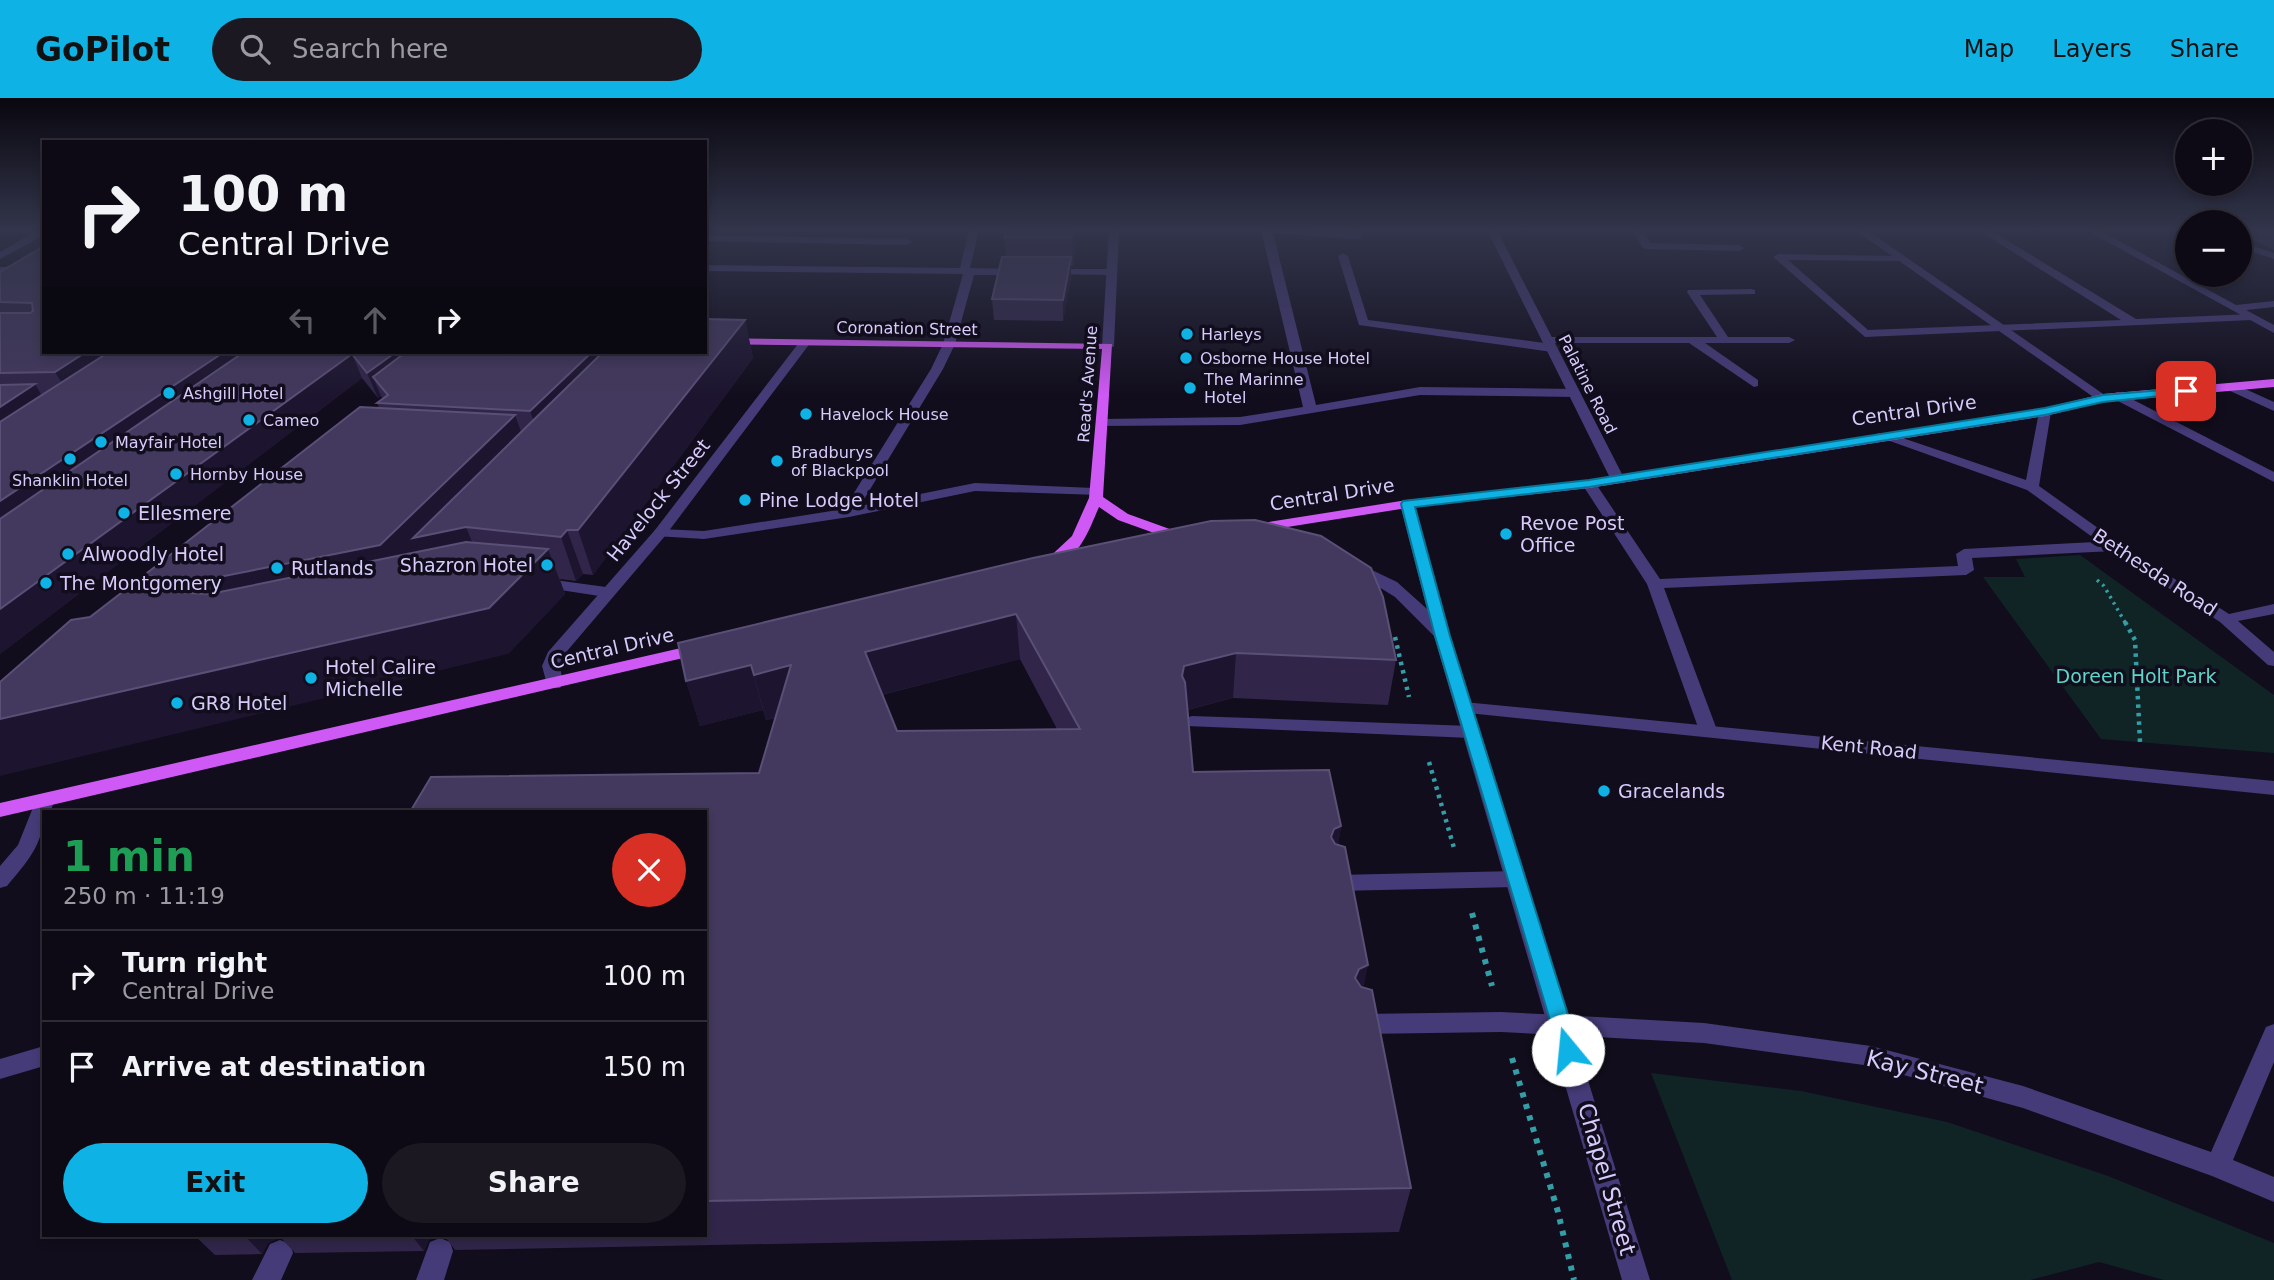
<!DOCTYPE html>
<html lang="en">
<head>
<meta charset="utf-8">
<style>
	body { margin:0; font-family:"DejaVu Sans",sans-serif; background:#1b1822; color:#f1f3f6; height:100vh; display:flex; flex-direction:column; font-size:26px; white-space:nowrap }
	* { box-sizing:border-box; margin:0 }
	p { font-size:23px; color:#9a9aa0 }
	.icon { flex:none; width:38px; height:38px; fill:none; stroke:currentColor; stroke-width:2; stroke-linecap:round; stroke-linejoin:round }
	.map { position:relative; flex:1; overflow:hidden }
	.drawer { position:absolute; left:42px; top:712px; width:665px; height:427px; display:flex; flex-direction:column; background:#0d0a15; border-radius:0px; box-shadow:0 4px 10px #0003,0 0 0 2px #2d2b34 }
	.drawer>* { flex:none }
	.top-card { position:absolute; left:42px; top:42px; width:665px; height:214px; border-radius:0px; box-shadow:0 4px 10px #0003,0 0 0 2px #2d2b34; background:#0d0a15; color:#f1f3f6; overflow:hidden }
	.tools { position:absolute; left:2175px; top:21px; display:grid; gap:14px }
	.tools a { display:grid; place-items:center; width:77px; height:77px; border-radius:50%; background:#0d0a15; box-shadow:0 4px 10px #0003,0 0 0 2px #2d2b34; font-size:35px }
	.pin { position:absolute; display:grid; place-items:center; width:60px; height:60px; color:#fff; margin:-30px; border-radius:14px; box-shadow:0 4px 10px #0006 }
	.me { position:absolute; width:77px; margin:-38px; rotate:343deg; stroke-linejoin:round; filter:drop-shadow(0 0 5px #0008) }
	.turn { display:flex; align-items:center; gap:24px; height:147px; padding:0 21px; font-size:32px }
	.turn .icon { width:91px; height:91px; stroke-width:2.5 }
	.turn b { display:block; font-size:49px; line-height:60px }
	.lanes { display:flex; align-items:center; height:66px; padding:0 21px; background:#0003; justify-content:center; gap:35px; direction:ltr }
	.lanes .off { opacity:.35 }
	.round { display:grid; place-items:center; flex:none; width:74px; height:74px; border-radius:37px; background:#1b1822 }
	.summary { display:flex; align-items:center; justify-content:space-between; height:119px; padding:0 21px }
	h1 { font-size:42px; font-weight:600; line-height:52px; color:#1e9e55 }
	.action { display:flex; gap:14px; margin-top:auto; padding:14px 21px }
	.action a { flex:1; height:80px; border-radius:42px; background:#0fb2e4; color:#111; font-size:28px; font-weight:600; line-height:80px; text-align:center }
	.action a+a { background:#1b1822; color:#f1f3f6 }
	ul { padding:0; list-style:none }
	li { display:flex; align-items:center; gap:21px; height:91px; padding:0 21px; border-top:2px solid #2d2b34 }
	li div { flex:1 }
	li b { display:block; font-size:26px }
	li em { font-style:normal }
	header { display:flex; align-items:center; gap:42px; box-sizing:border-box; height:98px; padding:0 35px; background:#0fb2e4; color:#111 }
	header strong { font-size:33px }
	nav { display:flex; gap:38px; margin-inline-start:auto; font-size:24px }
	.search { width:490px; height:63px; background:#1b1822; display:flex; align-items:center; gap:18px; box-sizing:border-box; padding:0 24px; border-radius:38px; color:#9a9aa0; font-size:26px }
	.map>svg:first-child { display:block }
	.green { fill:#102426 }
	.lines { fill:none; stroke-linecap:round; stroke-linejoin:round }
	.path-far2 { stroke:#349ea7; stroke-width:3.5; stroke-dasharray:2.5 4.5; stroke-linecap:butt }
	.path-far1 { stroke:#349ea7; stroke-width:4.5; stroke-dasharray:3.5 5; stroke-linecap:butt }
	.path { stroke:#349ea7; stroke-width:6; stroke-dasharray:5 7; stroke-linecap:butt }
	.service { fill:#453b78; fill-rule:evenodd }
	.minor { fill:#453b78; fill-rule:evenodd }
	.tertiary { fill:#453b78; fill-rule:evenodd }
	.primary { fill:#cf59f4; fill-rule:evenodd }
	.wall { fill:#312649; fill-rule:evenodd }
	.shaded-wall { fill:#1d152f }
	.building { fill:#43385d; stroke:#5a4f76; stroke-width:2; fill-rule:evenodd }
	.route { fill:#0fb2e4; stroke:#0a7494; stroke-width:2 }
	.poi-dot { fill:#0fb2e4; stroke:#110d1c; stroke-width:2.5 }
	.labels { text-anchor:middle; stroke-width:7; stroke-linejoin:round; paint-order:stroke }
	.far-street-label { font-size:16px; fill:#d7cbfc; stroke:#110d1c }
	.far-poi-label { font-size:16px; fill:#d7cbfc; stroke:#110d1c; text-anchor:start }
	.street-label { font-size:19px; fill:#d7cbfc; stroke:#110d1c }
	.poi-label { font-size:19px; fill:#d7cbfc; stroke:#110d1c; text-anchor:start }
	.park-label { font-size:19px; fill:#5dd6c8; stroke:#110d1c }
	.near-street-label { font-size:23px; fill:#d7cbfc; stroke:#110d1c }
</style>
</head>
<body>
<header>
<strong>GoPilot</strong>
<div class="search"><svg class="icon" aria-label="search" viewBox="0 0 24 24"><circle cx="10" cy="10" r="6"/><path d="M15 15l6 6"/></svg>Search here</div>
<nav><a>Map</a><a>Layers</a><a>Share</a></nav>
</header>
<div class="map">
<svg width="2274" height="1182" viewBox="0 0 2274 1182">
	<rect width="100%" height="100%" fill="#110d1c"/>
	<g class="green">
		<polygon points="2080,457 2274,597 2274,655 2101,641 1983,479 2025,479 2016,461"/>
		<polygon points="1651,975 1801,993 1947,1024 2108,1078 2274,1145 2274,1182 2164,1182 2099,1164 2030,1182 1732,1182"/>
	</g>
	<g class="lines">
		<polyline class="path-far2" points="2097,482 2104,488 2126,526"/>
		<g class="path-far1">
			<polyline points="2125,524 2135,542 2140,644"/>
			<polyline points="1395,539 1409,599"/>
			<polyline points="1429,664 1454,750"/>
		</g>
		<g class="path">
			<polyline points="1472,815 1492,888"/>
			<polyline points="1512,960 1558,1114 1574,1182"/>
		</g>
		<g class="service">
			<polygon points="38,132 44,132 44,137 0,161 0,154"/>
			<polygon points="969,132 979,132 970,170 1020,171 1025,174 1020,177 974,177 955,246 943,271 860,408 975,385 1094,390 1099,391 1099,397 975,393 849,419 704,441 655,438 653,435 655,432 660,431 704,433 844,411 931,271 943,246 963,176 705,173 705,167 960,170"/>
			<polygon points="1261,132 1352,135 1351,132 1361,132 1362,138 1357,141 1273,135 1316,307 1420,289 1575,291 1581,295 1575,299 1420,297 1240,327 1098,328 1098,322 1103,321 1240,319 1303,309"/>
			<polygon points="1632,132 1642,132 1650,145 1739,147 1744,150 1739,153 1647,151 1643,150"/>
			<polygon points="1978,132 1990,132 2136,221 2252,216 2258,219 2252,222 1865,239 1773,159 1778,156 1902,158 1902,162 1898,163 1788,162 1868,232 2121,222"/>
			<polygon points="1343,155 1348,158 1368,222 1552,246 1558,250 1552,254 1359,227 1338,158"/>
			<rect x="0" y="169" width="44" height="6"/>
			<polygon points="1048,171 1112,171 1117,174 1112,177 1044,176 1043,174"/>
			<polygon points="1751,191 1755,192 1755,196 1700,197 1728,239 1789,239 1795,242 1789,245 1705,245 1758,282 1758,288 1754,289 1689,245 1547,245 1541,242 1547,239 1717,239 1687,194 1688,192"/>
			<polygon points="2118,294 2274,374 2274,384 2114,301 2114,295"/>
			<polygon points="1589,382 1594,383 1660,481 1958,468 1956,456 1964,451 2114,443 2122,448 2114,453 1972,460 1974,472 1966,477 1664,490 1717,632 1708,638 1699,632 1647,486 1582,386"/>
			<polygon points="540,480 606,489 614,494 606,499 534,488 532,485"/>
			<polygon points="1192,618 1471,628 1480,634 1471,640 1186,628 1183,624 1186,620"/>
			<path d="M45 695 52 697 55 702 50 714H44C44 746 27 764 7 788L0 790V768L18 747 38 697Z"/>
			<polygon points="1516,773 1523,775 1526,781 1523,787 1516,789 1336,793 1329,791 1326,785 1329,779 1336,777"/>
			<polygon points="1501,914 1561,917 1569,920 1573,927 1569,934 1561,937 1501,934 1361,936 1353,933 1349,926 1353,919 1361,916"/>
			<polygon points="44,948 44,968 0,981 0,961"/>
			<polygon points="440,1140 450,1144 453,1153 444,1182 416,1182 430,1144"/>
			<polygon points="280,1142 290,1146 293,1155 281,1182 252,1182 270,1146"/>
		</g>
		<g class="minor">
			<polygon points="1109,132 1119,132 1114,248 1108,252 1102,248"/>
			<polygon points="1487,132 1497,132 1624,380 1622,383 1617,384 1610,380"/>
			<polygon points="1855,132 1867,132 2109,300 2107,303 2099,303"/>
			<polygon points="2086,132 2099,132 2236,207 2274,203 2274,209 2246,212 2274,227 2274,235"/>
			<polygon points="705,137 907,141 912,144 907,147 705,143"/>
			<polygon points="2240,144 2274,155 2274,161 2240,150"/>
			<polygon points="801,242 811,244 665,438 562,559 560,568 563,586 560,590 548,590 542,568 548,554 655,432"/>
			<polygon points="2232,285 2274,304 2274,313 2228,292 2226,289"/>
			<polygon points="2045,310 2051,314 2039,388 2119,445 2229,516 2274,506 2274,516 2238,523 2274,554 2274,568 2268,567 2220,524 2109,451 2027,392 1876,338 1878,335 1888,335 2026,382 2039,314"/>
			<polygon points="1464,604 2274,683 2274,697 1458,614 1455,610 1458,606"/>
			<polygon points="1561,917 1704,925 1871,948 2023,988 2211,1054 2266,929 2274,926 2274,964 2233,1062 2274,1079 2274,1104 2212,1078 2023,1010 1871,968 1704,945 1561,937 1553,934 1549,927 1553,920"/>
		</g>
		<polygon class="tertiary" points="1407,402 1414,406 1450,538 1650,1182 1622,1182 1434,538 1395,499 1345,468 1353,463 1397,484 1427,511 1400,406"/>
		<g class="primary">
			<path d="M705 240 1112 246 1103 399 1128 416 1189 438 1191 441 1184 445 1179 444 1118 422 1099 409C1089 432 1079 462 1051 470L1043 465 1072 438 1089 400 1102 251 705 246Z"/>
			<polygon points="2274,281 2274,289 2103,304 2045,318 1589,390 1407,410 1250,435 1243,431 1250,427 1407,402 1589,382 2045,310 2103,296"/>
			<polygon points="703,545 709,546 711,550 709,554 0,719 0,705"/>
		</g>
	</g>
	<g class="wall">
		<polygon points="1006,132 1078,132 1073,168 1071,168 1071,179 1063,223 994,222 992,201 1006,159 1004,139"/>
		<polygon points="2240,132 2274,132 2274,152 2240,136"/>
		<polygon points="44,148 44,254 705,254 745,222 753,260 593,477 583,476 576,483 560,481 565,496 508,556 90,519 152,493 143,478 379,310 377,305 383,301 381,298 378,300 362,280 0,556 0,174"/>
		<path d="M1033 460 1396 562 1388 607 1233 600 1188 612 1193 674 1341 728 1338 747 1363 889 1411 1090 1399 1134 455 1152 446 1140 439 1138 429 1142 424 1153 295 1155 282 1141 279 1140 268 1145 262 1156 215 1157 195 1138H705V714L759 675 776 620 766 622 763 612 700 628 686 583ZM1020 561 1057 631 897 633 882 597Z"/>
	</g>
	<g class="shaded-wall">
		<polygon points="1073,132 1078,132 1073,168 1072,139"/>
		<polygon points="1071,159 1071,179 1063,223 1063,202"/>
		<polygon points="745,222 753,260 593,477 578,432"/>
		<polygon points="86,254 137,254 70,298 55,274"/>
		<polygon points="224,254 271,254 0,443 0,403"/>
		<polygon points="396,254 436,254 373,279 381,298 378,300 367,275"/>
		<polygon points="592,254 621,254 542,346 530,313"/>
		<polygon points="352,256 362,280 0,556 0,511"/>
		<polygon points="35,286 50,311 0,345 0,309"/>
		<polygon points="515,317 530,358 466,429 484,473 236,526 209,481"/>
		<polygon points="567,432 583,476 576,483 561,439"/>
		<polygon points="548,451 565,496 508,556 0,678 0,621"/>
		<polygon points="1016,516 1020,561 873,599 865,554"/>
		<polygon points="1236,555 1233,600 1183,613 1182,578 1184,568"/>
		<polygon points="751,567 763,612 700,628 686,583"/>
		<polygon points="791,567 802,613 766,622 754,577"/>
		<polygon points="1341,728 1334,775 1331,739 1334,731"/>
		<polygon points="1368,867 1359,914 1355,880 1359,871"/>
		<polygon points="245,1138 277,1138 279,1140 268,1145 262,1156"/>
		<polygon points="412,1138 439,1138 429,1142 424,1153"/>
	</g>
	<g class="building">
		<polygon points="1006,132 1073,132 1072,139 1004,139"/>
		<polygon points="44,148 44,254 86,254 55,274 0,275 0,215 30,215 33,213 32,205 0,204 0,174"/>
		<polygon points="1002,159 1071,159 1063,202 992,201"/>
		<polygon points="705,221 745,222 578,432 567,432 561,439 466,429 413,440 603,254 705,254"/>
		<polygon points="109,254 224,254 0,403 0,324"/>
		<polygon points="244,254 396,254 367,275 352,256 0,511 0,421"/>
		<polygon points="406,254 592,254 530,313 377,305 388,297 373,279"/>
		<polygon points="35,286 0,309 0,287"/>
		<polygon points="360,309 515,317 380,447 209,481 143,478"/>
		<path d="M1255 422 1321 438 1371 470 1383 499 1396 562 1236 555 1184 568 1182 578 1185 584 1193 674 1329 672 1341 728 1334 731 1331 739 1335 746 1345 749 1368 867 1359 871 1355 880 1361 889 1372 892 1411 1090 705 1103V714H410L431 679 759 675 791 567 754 577 751 567 686 583 678 545 1033 460 1211 423ZM1016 516 1080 631 897 633 865 554Z"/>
		<polygon points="466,444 548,451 489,510 0,621 0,584 71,522 90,519 125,492 210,496"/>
	</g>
	<linearGradient id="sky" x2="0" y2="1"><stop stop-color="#09070f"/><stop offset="0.44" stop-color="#32354b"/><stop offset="1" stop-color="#32354b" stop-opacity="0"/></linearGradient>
	<rect width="2274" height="298" fill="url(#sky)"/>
	<polygon class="route" points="2186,290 2192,293 2190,295 2103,304 2045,317 1589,389 1415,409 1450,538 1579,952 1576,959 1568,962 1561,959 1435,538 1401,406 1403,403 1589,382 2045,310 2103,297"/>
	<g class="poi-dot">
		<circle cx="1187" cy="236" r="7"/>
		<circle cx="1186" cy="260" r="7"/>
		<circle cx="1190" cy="290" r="7"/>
		<circle cx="169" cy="295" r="7"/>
		<circle cx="806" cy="316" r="7"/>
		<circle cx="249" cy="322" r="7"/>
		<circle cx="101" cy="344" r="7"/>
		<circle cx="70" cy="361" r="7"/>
		<circle cx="777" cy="363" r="7"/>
		<circle cx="176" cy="376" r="7"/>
		<circle cx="745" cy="402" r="7"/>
		<circle cx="124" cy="415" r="7"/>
		<circle cx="1506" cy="436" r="7"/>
		<circle cx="68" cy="456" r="7"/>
		<circle cx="547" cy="467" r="7"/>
		<circle cx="277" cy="470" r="7"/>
		<circle cx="46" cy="485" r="7"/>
		<circle cx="311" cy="580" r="7"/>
		<circle cx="177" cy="605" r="7"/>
		<circle cx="1604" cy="693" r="7"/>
	</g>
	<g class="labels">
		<g class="far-street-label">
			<text transform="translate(907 230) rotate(1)" y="6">Coronation Street</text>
			<text transform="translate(1087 286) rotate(-86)" y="6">Read's Avenue</text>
			<text transform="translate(1588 286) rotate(63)" y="6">Palatine Road</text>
		</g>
		<g class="far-poi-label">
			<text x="1201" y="242">Harleys</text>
			<text x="1200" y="266">Osborne House Hotel</text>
			<text x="1204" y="287">The Marinne<tspan x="1204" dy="18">Hotel</tspan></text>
			<text x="183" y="301">Ashgill Hotel</text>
			<text x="820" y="322">Havelock House</text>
			<text x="263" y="328">Cameo</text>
			<text x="115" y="350">Mayfair Hotel</text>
			<text x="791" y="360">Bradburys<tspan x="791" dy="18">of Blackpool</tspan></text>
			<text x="190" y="382">Hornby House</text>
			<text x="70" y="388" text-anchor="middle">Shanklin Hotel</text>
		</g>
		<g class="street-label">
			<text transform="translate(1914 312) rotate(-8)" y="7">Central Drive</text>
			<text transform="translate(1332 396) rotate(-9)" y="7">Central Drive</text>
			<text transform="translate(658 402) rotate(-51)" y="7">Havelock Street</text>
			<text transform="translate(2155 474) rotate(33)" y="7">Bethesda Road</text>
			<text transform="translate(612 550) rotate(-13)" y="7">Central Drive</text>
			<text transform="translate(1869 649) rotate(6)" y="7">Kent Road</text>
		</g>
		<g class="poi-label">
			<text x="759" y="409">Pine Lodge Hotel</text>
			<text x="138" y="422">Ellesmere</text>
			<text x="1520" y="432">Revoe Post<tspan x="1520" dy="22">Office</tspan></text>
			<text x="82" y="463">Alwoodly Hotel</text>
			<text x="533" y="474" text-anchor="end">Shazron Hotel</text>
			<text x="291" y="477">Rutlands</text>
			<text x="60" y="492">The Montgomery</text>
			<text x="325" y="576">Hotel Calire<tspan x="325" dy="22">Michelle</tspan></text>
			<text x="191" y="612">GR8 Hotel</text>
			<text x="1618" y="700">Gracelands</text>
		</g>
		<g class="park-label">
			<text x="2136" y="585">Doreen Holt Park</text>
		</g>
		<g class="near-street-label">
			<text transform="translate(1925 974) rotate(14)" y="8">Kay Street</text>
			<text transform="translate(1607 1081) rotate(74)" y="8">Chapel Street</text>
		</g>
	</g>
</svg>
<div class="tools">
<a>+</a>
<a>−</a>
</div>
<div class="pin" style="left:2186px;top:293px;background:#d93025"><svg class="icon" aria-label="arrive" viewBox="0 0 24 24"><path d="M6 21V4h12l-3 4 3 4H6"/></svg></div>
<svg class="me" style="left:1568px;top:952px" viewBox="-20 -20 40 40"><circle r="19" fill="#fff"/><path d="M0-13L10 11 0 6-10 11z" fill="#0fb2e4"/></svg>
<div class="top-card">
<div class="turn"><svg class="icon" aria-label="right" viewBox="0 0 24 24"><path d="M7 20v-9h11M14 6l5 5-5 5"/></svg><div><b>100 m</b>Central Drive</div></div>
<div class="lanes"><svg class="icon off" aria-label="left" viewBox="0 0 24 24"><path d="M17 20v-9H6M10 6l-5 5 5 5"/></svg><svg class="icon off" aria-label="ahead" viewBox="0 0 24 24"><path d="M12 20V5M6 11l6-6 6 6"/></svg><svg class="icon" aria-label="right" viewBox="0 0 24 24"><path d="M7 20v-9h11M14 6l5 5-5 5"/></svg></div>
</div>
<section class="drawer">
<div class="summary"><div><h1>1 min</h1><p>250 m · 11:19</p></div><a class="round" style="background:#d93025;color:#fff"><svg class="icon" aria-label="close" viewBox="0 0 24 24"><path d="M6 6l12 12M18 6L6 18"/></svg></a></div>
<ul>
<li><svg class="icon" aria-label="right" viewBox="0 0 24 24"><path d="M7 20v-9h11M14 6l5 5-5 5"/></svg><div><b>Turn right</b><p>Central Drive</p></div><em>100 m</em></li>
<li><svg class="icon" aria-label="arrive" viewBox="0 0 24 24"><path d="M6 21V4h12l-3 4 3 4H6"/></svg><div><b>Arrive at destination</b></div><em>150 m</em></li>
</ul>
<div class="action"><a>Exit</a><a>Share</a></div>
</section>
</div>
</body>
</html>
